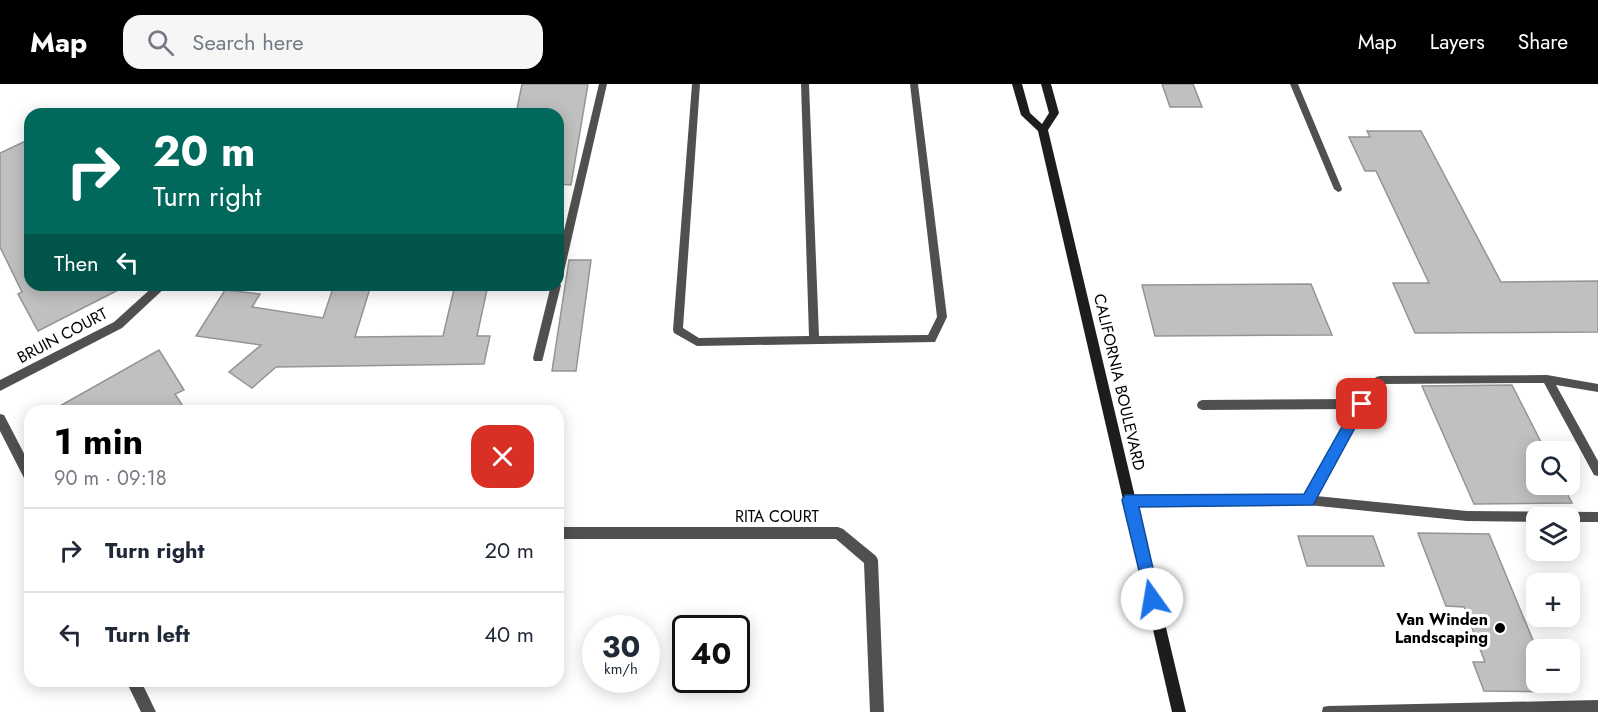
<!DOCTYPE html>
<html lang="en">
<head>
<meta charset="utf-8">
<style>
	body { margin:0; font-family:Jost,sans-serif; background:#f6f6f7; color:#1f2937; height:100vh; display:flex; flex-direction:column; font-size:22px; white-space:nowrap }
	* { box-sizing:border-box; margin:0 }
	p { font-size:20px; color:#747a83 }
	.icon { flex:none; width:33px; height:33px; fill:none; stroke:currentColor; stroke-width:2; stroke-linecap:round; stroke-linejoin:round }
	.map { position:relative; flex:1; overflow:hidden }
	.side { position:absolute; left:24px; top:321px; width:540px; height:282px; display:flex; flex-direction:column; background:#fff; border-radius:18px; box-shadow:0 3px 15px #0003 }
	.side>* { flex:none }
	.top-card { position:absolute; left:24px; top:24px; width:540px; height:183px; border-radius:18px; box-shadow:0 3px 15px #0003; background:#00695c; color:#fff; overflow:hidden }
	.tools { position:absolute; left:1526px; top:357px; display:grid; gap:12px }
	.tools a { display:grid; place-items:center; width:54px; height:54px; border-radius:12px; background:#fff; box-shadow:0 3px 15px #0003; font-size:30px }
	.speed { position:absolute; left:582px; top:531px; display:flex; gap:12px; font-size:30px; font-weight:700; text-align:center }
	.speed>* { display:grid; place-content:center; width:78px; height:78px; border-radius:50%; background:#fff; box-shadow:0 3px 15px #0003; line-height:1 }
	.speed small { font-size:15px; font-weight:400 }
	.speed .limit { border:3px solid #111; border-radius:9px; background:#fff; color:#111 }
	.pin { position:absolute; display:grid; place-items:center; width:51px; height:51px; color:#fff; margin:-26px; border-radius:12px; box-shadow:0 3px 9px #0006 }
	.me { position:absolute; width:66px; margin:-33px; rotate:347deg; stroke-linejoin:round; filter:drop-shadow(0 0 4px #0008) }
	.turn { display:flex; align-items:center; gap:21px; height:126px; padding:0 30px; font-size:27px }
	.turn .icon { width:78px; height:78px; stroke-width:2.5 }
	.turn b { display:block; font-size:42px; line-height:51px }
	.then { display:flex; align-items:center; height:57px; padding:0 30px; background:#0003; gap:12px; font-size:22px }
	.round { display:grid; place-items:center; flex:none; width:63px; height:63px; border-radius:18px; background:#f6f6f7 }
	.overview { display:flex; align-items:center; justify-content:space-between; height:102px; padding:0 30px }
	h1 { font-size:36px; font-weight:700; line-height:45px; color:#000 }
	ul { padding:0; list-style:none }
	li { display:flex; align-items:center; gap:18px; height:84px; padding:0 30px; border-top:2px solid #e0e1e3 }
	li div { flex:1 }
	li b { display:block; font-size:22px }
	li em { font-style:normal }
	header { display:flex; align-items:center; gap:36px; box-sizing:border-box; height:84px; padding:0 30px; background:#000; color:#fff }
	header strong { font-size:28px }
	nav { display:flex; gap:33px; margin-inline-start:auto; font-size:21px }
	.search { width:420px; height:54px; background:#f6f6f7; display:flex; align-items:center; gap:15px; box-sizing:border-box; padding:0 21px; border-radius:18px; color:#747a83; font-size:22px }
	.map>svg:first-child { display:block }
	.building { fill:#c0c0c0; stroke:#949494; stroke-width:1.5 }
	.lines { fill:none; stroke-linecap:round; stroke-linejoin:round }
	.lane { fill:#505050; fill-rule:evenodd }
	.street { fill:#505050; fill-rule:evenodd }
	.secondary { fill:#1d1d1d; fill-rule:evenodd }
	.route { fill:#1a73e8; stroke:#114b97; stroke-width:1.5 }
	.poi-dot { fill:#000; stroke:#fff; stroke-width:2 }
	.labels { text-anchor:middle; stroke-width:6; stroke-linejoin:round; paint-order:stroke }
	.street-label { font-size:16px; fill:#000; stroke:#fff }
	.poi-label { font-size:16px; font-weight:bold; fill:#000; stroke:#fff; text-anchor:end }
</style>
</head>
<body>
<header>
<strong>Map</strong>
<div class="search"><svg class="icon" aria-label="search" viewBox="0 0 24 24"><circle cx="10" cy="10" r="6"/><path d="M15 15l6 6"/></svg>Search here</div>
<nav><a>Map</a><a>Layers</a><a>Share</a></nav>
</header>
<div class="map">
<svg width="1598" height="628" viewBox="0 0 1598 628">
	<rect width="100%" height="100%" fill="#fff"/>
	<g class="building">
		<polygon points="522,0 588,0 571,101 558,100 558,30 516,30"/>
		<polygon points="1162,0 1193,0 1202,23 1170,23"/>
		<polygon points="1367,47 1421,47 1501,198 1598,197 1598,248 1415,249 1393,199 1429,199 1376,87 1365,87 1349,53 1370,53"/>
		<polygon points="30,55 30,201 128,201 38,247 18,210 22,208 0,163 0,69"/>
		<polygon points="569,176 591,176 576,287 552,287"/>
		<polygon points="1311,200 1332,251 1155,252 1142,201"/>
		<polygon points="334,201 371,201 355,253 443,252 455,201 488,201 477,252 490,252 484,280 276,283 252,304 229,288 261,261 196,252 225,206 260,210 252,223 323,234"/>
		<polygon points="159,266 184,306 175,310 186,327 51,327"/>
		<polygon points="1512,301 1546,368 1536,368 1536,400 1562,400 1572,419 1474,420 1422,302"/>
		<polygon points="1418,449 1489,450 1537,566 1536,598 1550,598 1554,608 1484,607 1473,578 1485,578 1464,523 1446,522"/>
		<polygon points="1298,452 1373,452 1384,482 1307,482"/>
	</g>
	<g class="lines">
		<g class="lane">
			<polygon points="599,0 607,0 563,192 558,196 558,172"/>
			<polygon points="692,0 700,0 683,244 699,254 809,252 801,0 809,0 819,252 928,251 937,233 910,0 918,0 947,233 935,258 697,262 674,249 673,246"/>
			<polygon points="1290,0 1298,0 1342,105 1341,107 1338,108 1334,105"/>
			<polygon points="558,198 561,201 543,274 542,277 534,277 533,274 551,201 558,201"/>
			<polygon points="1547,291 1598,300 1598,308 1556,301 1598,377 1598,392 1594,391 1544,299 1383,300 1366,323 1316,412 1467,427 1598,428 1598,438 1569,438 1569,434 1536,434 1536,438 1467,437 1308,421 1130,421 1126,420 1124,416 1126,412 1130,411 1305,411 1354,325 1202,326 1198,324 1197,321 1198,318 1202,316 1359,315 1376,293 1380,292"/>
			<polygon points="1598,616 1598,628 1322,628 1323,623 1328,622"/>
		</g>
		<g class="street">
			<polygon points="155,201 168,201 122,244 0,307 0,296 114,238"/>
			<polygon points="0,330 4,331 30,381 30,400 26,398 0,347"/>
			<polygon points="558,443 838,443 843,445 876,472 878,476 884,628 870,628 864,479 836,455 558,455"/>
			<polygon points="126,597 141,597 156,628 141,628"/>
		</g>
		<polygon class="secondary" points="1012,0 1022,0 1030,29 1042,40 1049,29 1041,0 1051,0 1059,29 1048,46 1186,628 1172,628 1038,47 1021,31"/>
	</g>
	<polygon class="route" points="1362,314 1368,320 1313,421 1139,423 1160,515 1158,520 1152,522 1147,520 1122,416 1125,411 1304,410 1357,316"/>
	<circle class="poi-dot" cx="1500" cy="544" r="6"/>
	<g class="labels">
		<g class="street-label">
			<text transform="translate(62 251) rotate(-28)" y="6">BRUIN COURT</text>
			<text transform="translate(1120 298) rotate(77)" y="6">CALIFORNIA BOULEVARD</text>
			<text x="777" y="438">RITA COURT</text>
		</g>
		<g class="poi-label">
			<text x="1488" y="541">Van Winden<tspan x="1488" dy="18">Landscaping</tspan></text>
		</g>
	</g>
</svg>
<div class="tools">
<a><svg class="icon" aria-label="search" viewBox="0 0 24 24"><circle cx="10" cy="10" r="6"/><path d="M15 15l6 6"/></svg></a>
<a><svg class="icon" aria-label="layers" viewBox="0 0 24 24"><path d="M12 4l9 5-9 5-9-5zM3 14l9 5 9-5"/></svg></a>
<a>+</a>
<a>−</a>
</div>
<div class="speed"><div>30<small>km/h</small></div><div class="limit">40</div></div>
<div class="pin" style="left:1362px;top:320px;background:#d93025"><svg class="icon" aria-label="arrive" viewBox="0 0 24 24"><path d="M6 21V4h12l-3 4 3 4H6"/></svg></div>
<svg class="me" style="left:1152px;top:515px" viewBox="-20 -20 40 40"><circle r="19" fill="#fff"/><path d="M0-13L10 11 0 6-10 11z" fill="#1a73e8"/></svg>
<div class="top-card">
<div class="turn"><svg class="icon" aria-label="right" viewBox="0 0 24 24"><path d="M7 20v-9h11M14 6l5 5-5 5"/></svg><div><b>20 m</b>Turn right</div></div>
<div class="then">Then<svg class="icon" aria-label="left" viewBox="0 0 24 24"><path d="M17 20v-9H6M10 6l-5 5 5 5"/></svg></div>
</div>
<section class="side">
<div class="overview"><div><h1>1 min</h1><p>90 m · 09:18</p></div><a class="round" style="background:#d93025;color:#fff"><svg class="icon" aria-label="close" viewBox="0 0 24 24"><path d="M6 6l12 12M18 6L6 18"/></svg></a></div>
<ul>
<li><svg class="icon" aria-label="right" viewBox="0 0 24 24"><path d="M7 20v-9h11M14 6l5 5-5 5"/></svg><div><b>Turn right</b></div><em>20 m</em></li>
<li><svg class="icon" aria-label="left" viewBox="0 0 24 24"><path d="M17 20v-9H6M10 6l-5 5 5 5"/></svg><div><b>Turn left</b></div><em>40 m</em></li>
</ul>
</section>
</div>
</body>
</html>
